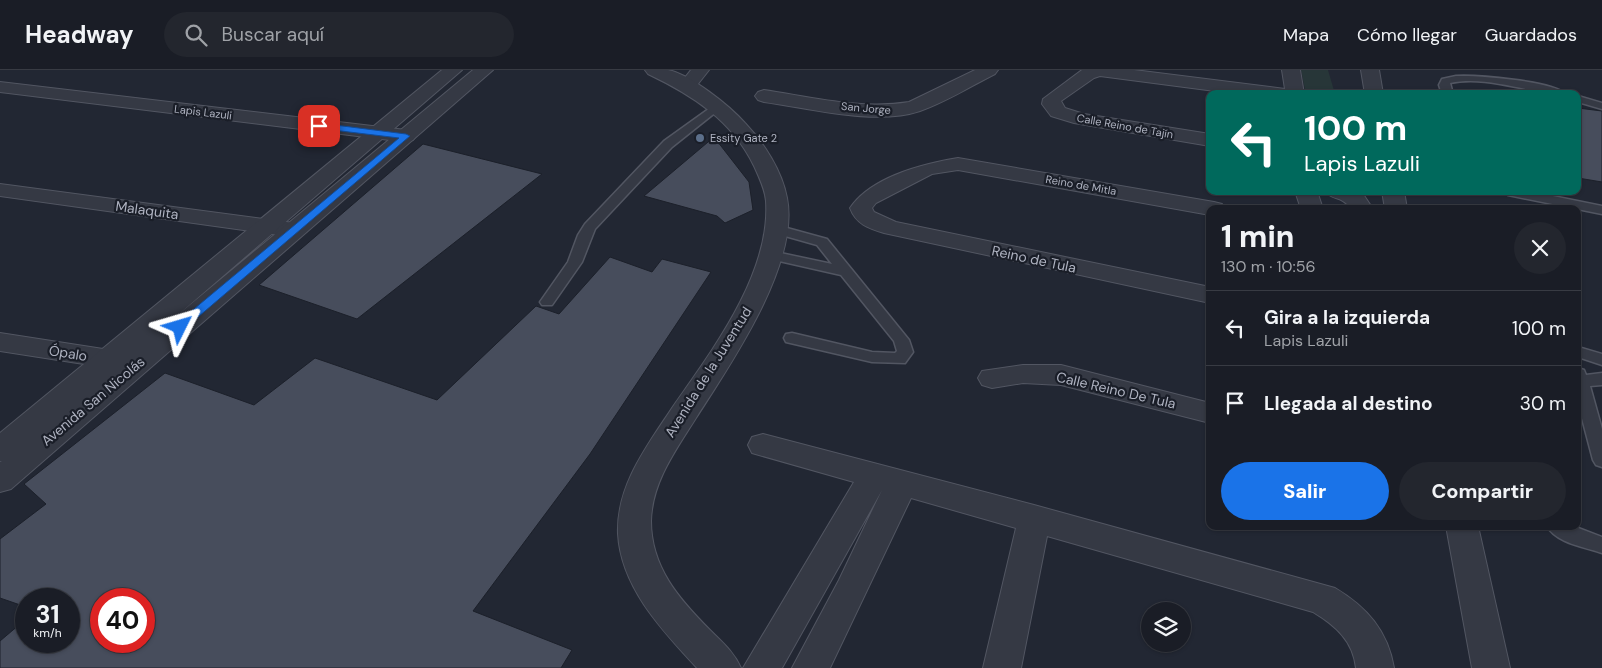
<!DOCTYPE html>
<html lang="es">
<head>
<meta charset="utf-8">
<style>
	body { margin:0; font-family:"DM Sans",sans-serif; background:#23262e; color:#f1f3f6; height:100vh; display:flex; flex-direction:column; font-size:19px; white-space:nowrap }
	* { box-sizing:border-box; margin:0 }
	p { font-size:16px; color:#9fa2a7 }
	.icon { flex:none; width:28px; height:28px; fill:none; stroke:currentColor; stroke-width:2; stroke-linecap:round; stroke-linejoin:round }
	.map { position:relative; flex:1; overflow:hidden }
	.details { position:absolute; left:1206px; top:135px; width:375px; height:325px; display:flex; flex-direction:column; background:#1a1d26; border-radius:10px; box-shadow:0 1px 4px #0004,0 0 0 1px #383b43 }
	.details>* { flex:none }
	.guide { position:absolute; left:1206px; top:20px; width:375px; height:105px; border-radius:10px; box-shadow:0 1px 4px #0004,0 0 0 1px #383b43; background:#00695c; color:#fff; overflow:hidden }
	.controls { position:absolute; left:1141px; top:532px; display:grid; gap:10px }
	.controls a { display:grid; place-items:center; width:50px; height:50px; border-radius:50%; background:#1a1d26; box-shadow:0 1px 4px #0004,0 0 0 1px #383b43; font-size:25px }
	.speed { position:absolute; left:15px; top:518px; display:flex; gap:10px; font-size:25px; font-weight:700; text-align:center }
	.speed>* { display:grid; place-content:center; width:65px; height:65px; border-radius:50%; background:#1a1d26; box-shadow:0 1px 4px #0004,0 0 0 1px #383b43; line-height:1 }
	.speed small { font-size:12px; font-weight:400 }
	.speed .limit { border:8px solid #d22; background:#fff; color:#111 }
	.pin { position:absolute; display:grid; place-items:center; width:42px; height:42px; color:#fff; margin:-21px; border-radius:10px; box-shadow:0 2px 8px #0006 }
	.me { position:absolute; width:55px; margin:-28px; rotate:50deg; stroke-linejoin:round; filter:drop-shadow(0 0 4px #0008) }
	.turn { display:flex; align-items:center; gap:18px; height:105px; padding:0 15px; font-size:22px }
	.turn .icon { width:65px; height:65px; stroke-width:2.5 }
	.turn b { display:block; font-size:35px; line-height:42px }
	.round { display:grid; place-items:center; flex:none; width:52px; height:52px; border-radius:26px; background:#23262e }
	.summary { display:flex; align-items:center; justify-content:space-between; height:85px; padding:0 15px }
	h1 { font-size:30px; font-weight:800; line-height:38px }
	.action { display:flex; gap:10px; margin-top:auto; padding:10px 15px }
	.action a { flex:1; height:58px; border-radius:30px; background:#1a73e8; color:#fff; font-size:20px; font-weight:800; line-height:58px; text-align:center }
	.action a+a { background:#23262e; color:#f1f3f6 }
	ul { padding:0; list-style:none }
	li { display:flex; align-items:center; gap:15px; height:75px; padding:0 15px; border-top:1px solid #383b43 }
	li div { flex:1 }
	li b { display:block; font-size:19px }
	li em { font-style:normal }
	header { display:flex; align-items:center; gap:30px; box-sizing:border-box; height:70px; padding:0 25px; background:#1a1d26; border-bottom:1px solid #383b43 }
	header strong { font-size:24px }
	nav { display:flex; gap:28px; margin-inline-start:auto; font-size:18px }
	.search { width:350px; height:45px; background:#23262e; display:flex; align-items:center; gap:12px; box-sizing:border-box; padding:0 18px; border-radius:28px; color:#9fa2a7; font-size:19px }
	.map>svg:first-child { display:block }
	.green { fill:#273638 }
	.building { fill:#474d5c; stroke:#1c202a; fill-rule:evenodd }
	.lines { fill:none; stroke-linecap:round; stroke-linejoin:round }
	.service-casing { stroke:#525662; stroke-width:3 }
	.minor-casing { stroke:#525662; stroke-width:2 }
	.tertiary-casing { stroke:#525662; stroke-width:2 }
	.service { fill:#353944; fill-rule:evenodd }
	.minor { fill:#353944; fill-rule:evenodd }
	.tertiary { fill:#353944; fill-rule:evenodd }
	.route { fill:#1a73e8; stroke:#114b97 }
	.service-dot { fill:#5c6f8a; stroke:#1a1e28; stroke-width:2 }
	.labels { text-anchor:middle; stroke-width:4.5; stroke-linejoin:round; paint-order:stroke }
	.far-street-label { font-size:11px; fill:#afb3c1; stroke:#1a1e28 }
	.far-poi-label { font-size:11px; fill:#afb3c1; stroke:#1a1e28; text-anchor:start }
	.street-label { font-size:14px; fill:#afb3c1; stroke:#1a1e28 }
</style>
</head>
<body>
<header>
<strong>Headway</strong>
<div class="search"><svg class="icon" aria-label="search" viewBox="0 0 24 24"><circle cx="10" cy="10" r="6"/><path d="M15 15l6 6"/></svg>Buscar aquí</div>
<nav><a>Mapa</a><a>Cómo llegar</a><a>Guardados</a></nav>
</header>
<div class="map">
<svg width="1602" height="598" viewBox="0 0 1602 598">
	<rect width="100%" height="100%" fill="#222733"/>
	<polygon class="green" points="1301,0 1328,0 1335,24 1306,24"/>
	<g class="building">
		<polygon points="1578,38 1602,41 1602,112 1578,108"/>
		<polygon points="714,67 749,112 753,140 725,153 717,146 644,126"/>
		<polygon points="423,74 542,104 357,249 259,215"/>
		<path d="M610 187 652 202 662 189 711 202 590 384 473 541 572 580 561 598H0V571L26 549V571H69V529H26V537L0 528V469L46 434 24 414 165 303 254 335 315 288 437 330 536 236 559 244ZM101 529H144V571H101Z"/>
	</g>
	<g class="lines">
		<defs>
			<g id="service">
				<path d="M1456 6C1477 5 1552 11 1566 24 1528 24 1489 5 1450 13L1453 24H1442L1439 15 1442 9Z"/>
				<polygon points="1578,26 1602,33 1602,39 1578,32"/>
				<polygon points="717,33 723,36 721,38 672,77 595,159 582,192 552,235 542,235 540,232 568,192 578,165 585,154 664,71"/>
				<polygon points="1502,121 1528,121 1602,136 1602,144 1508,125"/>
				<polygon points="776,155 827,169 909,270 913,282 905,293 872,292 786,272 784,268 786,264 792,263 872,282 895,283 897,281 894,271 841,205 766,188 764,185 771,181 832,194 817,175 771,162 769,159 771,156"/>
				<polygon points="1578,277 1602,284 1602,295 1578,287"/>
				<polygon points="1578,298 1584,300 1586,305 1602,303 1602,315 1590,316 1602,359 1602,397 1596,395 1593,390 1578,333"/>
				<path d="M1547 456H1573L1602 467V483C1585 477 1556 473 1547 456Z"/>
			</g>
			<g id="minor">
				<polygon points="691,0 709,0 694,19 682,19 679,15"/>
				<path d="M975 0H998L995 4C971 16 946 32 920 41 875 56 809 38 764 32L758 30 755 26 758 22 764 20C811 27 861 40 909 32Z"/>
				<polygon points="1082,0 1134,0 1285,19 1282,0 1300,0 1304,24 1238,24 1100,6 1094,8 1061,31 1065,38 1084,44 1210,64 1210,76 1074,53 1051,46 1042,34 1043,29"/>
				<polygon points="0,12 406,60 413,62 416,66 413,70 406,72 0,22"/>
				<path d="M958 88 1214 132 1222 134 1225 139H1210V145L958 100 932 104 876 133 872 138 874 142 896 152 1210 217V233L884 163C868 158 856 154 850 138 871 107 922 94 958 88Z"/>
				<polygon points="0,114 294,153 302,155 305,160 302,165 294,167 0,126"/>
				<polygon points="1295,121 1317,121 1323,139 1301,139"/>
				<path d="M1325 121H1361L1373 139H1351C1342 125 1332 131 1325 121Z"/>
				<polygon points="0,263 129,283 139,285 143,292 139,299 129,301 0,281"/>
				<polygon points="1023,295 1061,295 1210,333 1210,353 1061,315 1023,313 992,318 982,315 978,308 982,301"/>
				<path d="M763 364 1034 435 1335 518C1367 537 1388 561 1394 598H1356C1353 571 1336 556 1313 542L1047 466 1021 598H983L1016 458 911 428 830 598H792L839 510 882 420 782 598H743L854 412 752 383 748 375 752 367Z"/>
			</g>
			<g id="tertiary">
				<polygon points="442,0 462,0 173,249 473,0 493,0 11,419 0,422 0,392 2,391 0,391 0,363"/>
				<path d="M645 0C652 0 661 0 668 0 690 4 730 36 745 53 764 73 782 101 787 128 800 194 730 295 696 348 676 380 652 412 651 451 651 497 679 529 710 560 722 572 734 582 741 598H697C663 561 621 518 618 464 616 416 647 376 672 338 711 282 771 204 766 131 765 119 759 107 754 96 732 50 692 25 648 4Z"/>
				<polygon points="1361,0 1379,0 1383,24 1365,24"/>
				<polygon points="1382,121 1404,121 1407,139 1385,139"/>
				<polygon points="1446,456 1478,456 1510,598 1472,598"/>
			</g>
		</defs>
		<use href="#service" class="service-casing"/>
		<use href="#minor" class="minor-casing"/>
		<use href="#tertiary" class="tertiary-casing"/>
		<use href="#service" class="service"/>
		<use href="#minor" class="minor"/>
		<use href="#tertiary" class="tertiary"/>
	</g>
	<polygon class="route" points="319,53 406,64 410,66 184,259 176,259 176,254 399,68 316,58 316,54"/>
	<circle class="service-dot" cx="700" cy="68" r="5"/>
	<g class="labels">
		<g class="far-street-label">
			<text transform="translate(866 38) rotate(5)" y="4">San Jorge</text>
			<text transform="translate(203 42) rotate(7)" y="4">Lapis Lazuli</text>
			<text transform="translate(1125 56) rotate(10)" y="4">Calle Reino de Tajín</text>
			<text transform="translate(1081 115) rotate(10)" y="4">Reino de Mitla</text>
		</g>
		<g class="far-poi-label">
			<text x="710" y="72">Essity Gate 2</text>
		</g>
		<g class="street-label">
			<text transform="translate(147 140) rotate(8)" y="5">Malaquita</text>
			<text transform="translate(1034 189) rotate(12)" y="5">Reino de Tula</text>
			<text transform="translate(68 283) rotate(9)" y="5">Ópalo</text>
			<text transform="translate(708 302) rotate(-58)" y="5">Avenida de la Juventud</text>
			<text transform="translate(1116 320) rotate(13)" y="5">Calle Reino De Tula</text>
			<text transform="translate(93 331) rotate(-40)" y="5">Avenida San Nicolás</text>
		</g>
	</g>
</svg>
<div class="controls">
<a><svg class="icon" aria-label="layers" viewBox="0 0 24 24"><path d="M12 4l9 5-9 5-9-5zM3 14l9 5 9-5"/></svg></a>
</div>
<div class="speed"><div>31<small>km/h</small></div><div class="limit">40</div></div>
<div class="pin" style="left:319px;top:56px;background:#d93025"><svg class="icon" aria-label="arrive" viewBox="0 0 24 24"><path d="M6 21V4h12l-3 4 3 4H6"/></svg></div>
<svg class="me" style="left:180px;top:257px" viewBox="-20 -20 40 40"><path d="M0-17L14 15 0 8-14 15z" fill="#1a73e8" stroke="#fff" stroke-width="4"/></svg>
<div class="guide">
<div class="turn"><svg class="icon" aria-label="left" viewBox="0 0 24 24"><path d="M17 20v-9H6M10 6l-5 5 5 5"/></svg><div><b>100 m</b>Lapis Lazuli</div></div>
</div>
<section class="details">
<div class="summary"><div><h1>1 min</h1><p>130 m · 10:56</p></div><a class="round"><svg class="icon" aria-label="close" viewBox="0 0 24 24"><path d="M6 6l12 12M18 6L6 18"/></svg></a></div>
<ul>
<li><svg class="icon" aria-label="left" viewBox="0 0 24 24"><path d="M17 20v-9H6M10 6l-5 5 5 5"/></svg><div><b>Gira a la izquierda</b><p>Lapis Lazuli</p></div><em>100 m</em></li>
<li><svg class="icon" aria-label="arrive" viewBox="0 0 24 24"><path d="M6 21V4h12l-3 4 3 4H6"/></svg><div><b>Llegada al destino</b></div><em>30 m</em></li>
</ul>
<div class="action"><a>Salir</a><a>Compartir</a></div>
</section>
</div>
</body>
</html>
